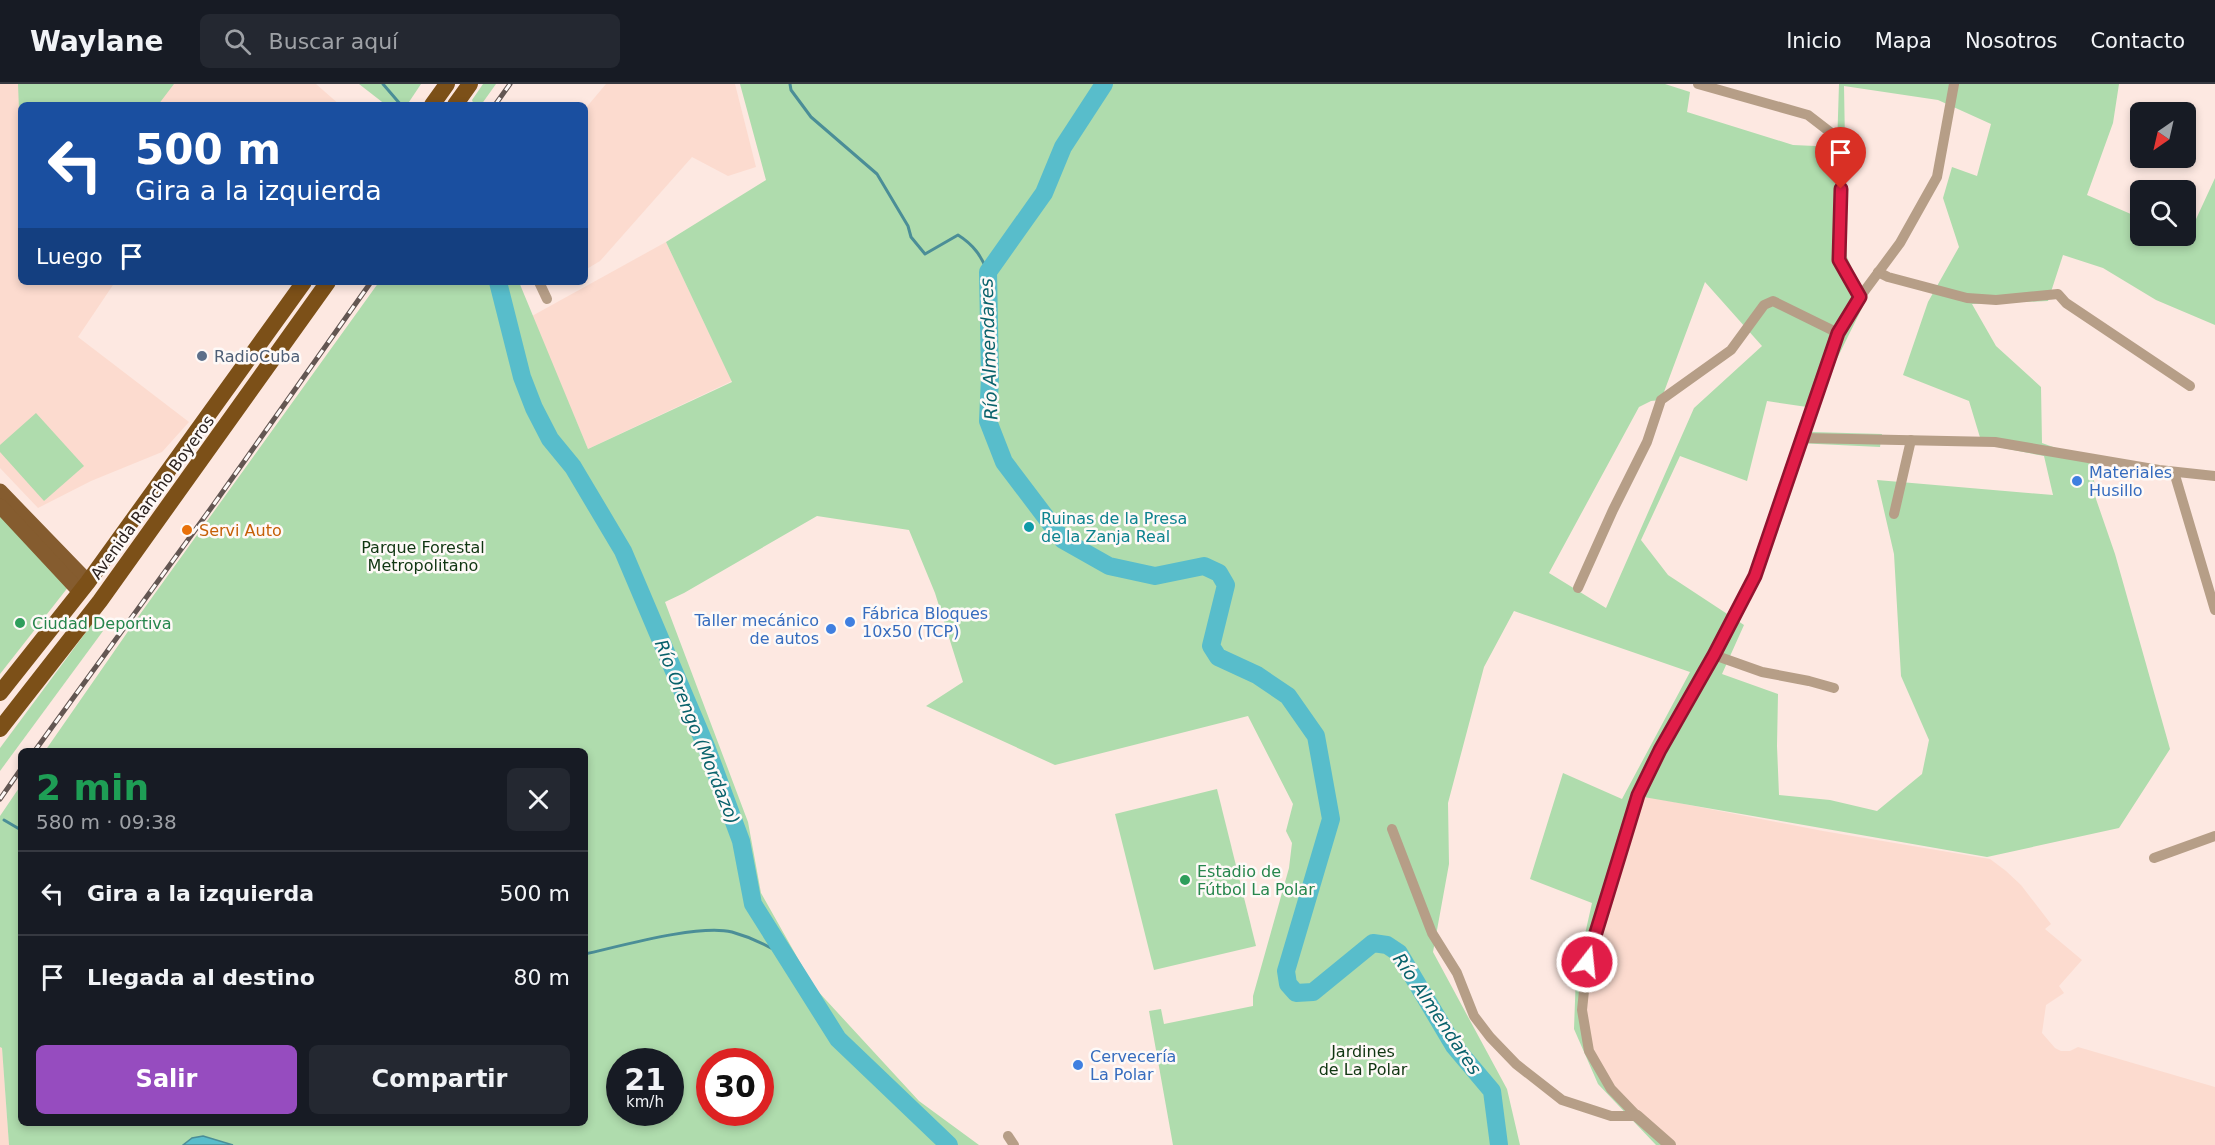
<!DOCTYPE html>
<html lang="es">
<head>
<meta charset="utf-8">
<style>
	body { margin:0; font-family:"DejaVu Sans",sans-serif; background:#242831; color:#f1f3f6; height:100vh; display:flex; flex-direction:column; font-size:22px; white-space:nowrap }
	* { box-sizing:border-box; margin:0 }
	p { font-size:20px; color:#9ea1a6 }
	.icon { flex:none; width:33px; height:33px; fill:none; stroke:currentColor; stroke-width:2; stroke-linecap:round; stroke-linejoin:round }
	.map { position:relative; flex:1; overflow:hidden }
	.drawer { position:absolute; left:18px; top:664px; width:570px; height:378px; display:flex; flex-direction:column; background:#171b24; border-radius:9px; box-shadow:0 3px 9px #0003 }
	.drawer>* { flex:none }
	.guide { position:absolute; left:18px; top:18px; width:570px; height:183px; border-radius:9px; box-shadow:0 3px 9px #0003; background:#1a4fa0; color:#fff; overflow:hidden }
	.needle { width:39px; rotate:214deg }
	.fabs { position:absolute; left:2130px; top:18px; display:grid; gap:12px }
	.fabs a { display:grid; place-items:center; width:66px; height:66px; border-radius:9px; background:#171b24; box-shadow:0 3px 9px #0003; font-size:30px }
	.speed { position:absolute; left:606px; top:964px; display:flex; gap:12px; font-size:30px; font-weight:700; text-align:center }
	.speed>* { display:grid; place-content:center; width:78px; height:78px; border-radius:50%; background:#171b24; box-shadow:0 3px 9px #0003; line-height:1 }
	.speed small { font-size:15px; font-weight:400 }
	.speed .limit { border:9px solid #d22; background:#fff; color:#111 }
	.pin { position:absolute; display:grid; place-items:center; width:51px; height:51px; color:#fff; margin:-62px -26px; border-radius:50% 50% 50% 0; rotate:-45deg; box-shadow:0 0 6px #0007 }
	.pin .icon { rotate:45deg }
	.me { position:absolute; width:66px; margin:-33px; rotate:16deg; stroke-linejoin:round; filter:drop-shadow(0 0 4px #0008) }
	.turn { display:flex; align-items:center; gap:21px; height:126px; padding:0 18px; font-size:27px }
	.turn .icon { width:78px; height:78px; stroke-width:2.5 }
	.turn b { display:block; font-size:42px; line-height:51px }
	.then { display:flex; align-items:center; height:57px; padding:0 18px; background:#0003; gap:12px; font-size:22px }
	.round { display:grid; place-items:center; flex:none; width:63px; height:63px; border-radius:9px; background:#242831 }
	.headline { display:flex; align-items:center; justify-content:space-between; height:102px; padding:0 18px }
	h1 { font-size:36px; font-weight:800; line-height:45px; color:#1e9e55 }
	.cta { display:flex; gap:12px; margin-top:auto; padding:12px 18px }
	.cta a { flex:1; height:69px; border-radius:9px; background:#964cbf; color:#fff; font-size:24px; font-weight:800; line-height:69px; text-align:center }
	.cta a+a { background:#242831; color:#f1f3f6 }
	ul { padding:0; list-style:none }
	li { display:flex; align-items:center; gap:18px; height:84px; padding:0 18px; border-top:2px solid #363941 }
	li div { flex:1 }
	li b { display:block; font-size:22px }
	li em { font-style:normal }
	header { display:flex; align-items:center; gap:36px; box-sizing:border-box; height:84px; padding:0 30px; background:#171b24; border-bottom:2px solid #363941 }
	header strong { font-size:28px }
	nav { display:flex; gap:33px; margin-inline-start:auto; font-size:21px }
	.search { width:420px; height:54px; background:#242831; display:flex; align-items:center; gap:15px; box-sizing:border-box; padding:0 21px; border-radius:9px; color:#9ea1a6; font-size:22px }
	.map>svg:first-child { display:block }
	.built { fill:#fcdbcf }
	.green { fill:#afdcad; fill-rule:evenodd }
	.water { fill:#58bdcb; stroke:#4b8e97; stroke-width:1.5 }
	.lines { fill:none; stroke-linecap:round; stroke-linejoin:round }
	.stream { stroke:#4b8e97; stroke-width:3 }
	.river { stroke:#58bdcb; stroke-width:18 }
	.minor { stroke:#b69e87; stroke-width:10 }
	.tertiary { stroke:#b69e87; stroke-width:12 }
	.primary { stroke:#855c2f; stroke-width:15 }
	.trunk { stroke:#7c5018; stroke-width:16 }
	.rail-casing { stroke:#635652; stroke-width:5 }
	.rail { stroke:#fef9f7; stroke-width:3; stroke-dasharray:9; stroke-linecap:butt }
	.route-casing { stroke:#92132f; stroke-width:15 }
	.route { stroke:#e11d48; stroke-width:10 }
	.service-dot { fill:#5c6f8a; stroke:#fef9f7; stroke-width:2 }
	.shop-dot { fill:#3f7fe0; stroke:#fef9f7; stroke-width:2 }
	.culture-dot { fill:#0f9aa8; stroke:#fef9f7; stroke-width:2 }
	.food-dot { fill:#e8710a; stroke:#fef9f7; stroke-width:2 }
	.leisure-dot { fill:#2e9e5b; stroke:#fef9f7; stroke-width:2 }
	.labels { text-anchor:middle; stroke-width:5; stroke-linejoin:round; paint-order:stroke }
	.service-label { font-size:16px; fill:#4e5e75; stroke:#fef9f7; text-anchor:start }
	.shop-label { font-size:16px; fill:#366cbe; stroke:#fef9f7; text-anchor:start }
	.street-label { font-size:16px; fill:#2c221f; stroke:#fef9f7 }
	.culture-label { font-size:16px; fill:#0d838f; stroke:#fef9f7; text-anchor:start }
	.food-label { font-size:16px; fill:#c56008; stroke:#fef9f7; text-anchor:start }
	.park-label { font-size:16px; fill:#103611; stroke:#fef9f7 }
	.leisure-label { font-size:16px; fill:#27864d; stroke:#fef9f7; text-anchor:start }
	.water-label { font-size:18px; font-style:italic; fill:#08616b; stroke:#fef9f7 }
</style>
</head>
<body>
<header>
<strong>Waylane</strong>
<div class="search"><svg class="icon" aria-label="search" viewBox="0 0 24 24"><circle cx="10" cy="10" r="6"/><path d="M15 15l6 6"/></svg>Buscar aquí</div>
<nav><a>Inicio</a><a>Mapa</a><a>Nosotros</a><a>Contacto</a></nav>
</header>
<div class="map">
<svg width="2215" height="1061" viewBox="0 0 2215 1061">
	<rect width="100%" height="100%" fill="#fde8e1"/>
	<g class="built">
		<polygon points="0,0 316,0 340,21 21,21 21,198 115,198 78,253 189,338 162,368 91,397 38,424 0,384"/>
		<polygon points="606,0 735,0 756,83 728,92 692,73 600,177 585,186 585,25"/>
		<polygon points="666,158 732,297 588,365 532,232"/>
		<polygon points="1638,711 1823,747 1990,775 2006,787 2021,801 2051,840 2045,845 2082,876 2059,902 2064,909 2046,921 2042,949 2055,964 2061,967 2070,967 2078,963 2215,1003 2215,1061 1670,1061 1637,1032 1589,967 1582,926 1587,878"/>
		<polygon points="0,963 2,963 9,1061 0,1061"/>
	</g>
	<g class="green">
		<polygon points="18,0 174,0 158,21 21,21 21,28 19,26"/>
		<polygon points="359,0 421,0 407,21 386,21"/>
		<polygon points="483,0 496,0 481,21 474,21 472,16"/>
		<path d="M740 0H1665L1690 8 1687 28 1793 61 1837 63 1839 0H2119L2113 39 2087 111 2140 134V152H2186V145L2191 146 2215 94V241L2156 216 2103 184 2063 171 2048 217 1972 220 1996 262 2041 303 2042 359 2092 377 2096 415 2115 470 2170 665 2119 744 1987 773 1638 712 1587 878 1582 926 1589 967 1611 1005 1670 1061H1656L1598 1000 1574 945 1576 890 1592 819 1530 795 1563 689 1622 715 1690 588 1514 527 1484 583 1448 719 1449 780 1433 868 1507 1005 1520 1061H1173L1149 927 1161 925 1164 940 1253 922V912L1289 784 1292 759 1286 747 1293 720 1248 632 1055 681 926 622 963 598 935 509 909 446 817 432 684 509 665 518 748 738 761 809 814 903 919 1017 979 1061H9L2 964 0 963V732L21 701V1040H585V668L45 667 138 533 379 198H519L588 365 732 298 666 158 766 96ZM1844 2 1938 16 1991 40 1977 92 1952 83 1943 114 1959 163 1928 218 1903 291 1969 317 1982 360 2044 372 2053 411 1877 396 1894 470 1901 592 1929 656 1922 690 1877 727 1830 716 1779 711 1777 662 1778 610 1722 590 1744 541 1668 491 1641 456 1680 372 1747 397 1767 317 1807 323 1797 359 1880 363 1882 350 1811 348 1821 307 1866 216 1847 173ZM1705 198 1762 262 1694 324 1606 524 1549 489 1639 323 1651 317 1661 316ZM620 978H670V1029H620ZM710 978H760V1029H710Z"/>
		<polygon points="36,329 84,382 44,417 0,368 0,361"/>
		<polygon points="0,430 69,502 0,590"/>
		<polygon points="92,540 103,547 0,687 0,664"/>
		<polygon points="1217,705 1256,862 1154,886 1115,730"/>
	</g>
	<polygon class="water" points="203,1052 233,1061 183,1061 192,1054"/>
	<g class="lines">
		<g class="stream">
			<polyline points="383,0 401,21"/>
			<path d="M790 0 791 6 811 33 877 90 908 142 911 153 925 170 958 151C974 161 981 172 988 188"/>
			<polyline points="4,736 21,746"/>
			<path d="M585 870C621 862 698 840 732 848 750 853 767 861 783 871"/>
		</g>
		<g class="river">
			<polyline points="1104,0 1063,63 1044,109 988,188 990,293 988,337 1004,378 1063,456 1109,482 1155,492 1204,482 1219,489 1226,501 1211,562 1218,573 1257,591 1288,612 1316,652 1331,735 1286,887 1288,900 1296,909 1313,908 1373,859 1387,861 1399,869 1454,962 1492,1007 1499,1061"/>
			<polyline points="498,198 522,293 534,324 550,355 573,383 623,467 707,665 741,757 753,820 838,955 949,1061"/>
		</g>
		<g class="minor">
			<polyline points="1698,0 1808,31 1830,48 1837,58 1841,82 1839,176 1860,213"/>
			<polyline points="1878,188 1888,193 1967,214 1996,216 2058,210 2066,219 2190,302"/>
			<polyline points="539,198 547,215"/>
			<polyline points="1803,354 1995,358 2159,386 2215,392"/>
			<polyline points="2174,388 2215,526"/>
			<polyline points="1894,430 1911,356"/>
			<polyline points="1578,504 1613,426 1647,358 1661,316 1731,266 1764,221 1773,217 1838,249"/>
			<polyline points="1714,571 1762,588 1809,597 1834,604"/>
			<polyline points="1392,745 1432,849 1457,889 1474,932 1490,953 1516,980 1562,1016 1611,1032 1637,1032"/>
			<polyline points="2154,774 2215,752"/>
			<polyline points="1637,1032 1611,1005 1589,967 1582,926 1587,878 1638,711 1660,666 1714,571 1755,492 1838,249 1860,213 1900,159 1937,93 1954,0"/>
			<polyline points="1008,1052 1014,1061"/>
		</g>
		<polyline class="tertiary" points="1637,1032 1670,1061"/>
		<g class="primary">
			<polyline points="0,407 88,498"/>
			<polyline points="0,422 80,508"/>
		</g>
		<g class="trunk">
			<polyline points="432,21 447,0"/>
			<polyline points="455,21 470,0"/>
			<polyline points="0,609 88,498 304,198"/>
			<polyline points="0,645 100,517 328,198"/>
		</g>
		<defs>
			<g id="rail">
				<polyline points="495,21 510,0"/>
				<polyline points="34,668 214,420 371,198"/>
				<polyline points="0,715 21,685"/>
			</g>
		</defs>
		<use href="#rail" class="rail-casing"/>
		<use href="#rail" class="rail"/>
	</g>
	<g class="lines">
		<defs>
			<polyline id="route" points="1587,878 1638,711 1660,666 1714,571 1755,492 1838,249 1860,213 1839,176 1841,105"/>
		</defs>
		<use href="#route" class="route-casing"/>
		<use href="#route" class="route"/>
	</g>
	<circle class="service-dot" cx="202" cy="272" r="6"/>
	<g class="shop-dot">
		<circle cx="2077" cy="397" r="6"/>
		<circle cx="850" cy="538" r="6"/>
		<circle cx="831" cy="545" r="6"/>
		<circle cx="1078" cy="981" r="6"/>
	</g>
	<circle class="culture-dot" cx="1029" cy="443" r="6"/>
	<circle class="food-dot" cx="187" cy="446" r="6"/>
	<g class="leisure-dot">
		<circle cx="20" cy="539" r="6"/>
		<circle cx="1185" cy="796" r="6"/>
	</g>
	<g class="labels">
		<g class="service-label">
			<text x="214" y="278">RadioCuba</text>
		</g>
		<g class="shop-label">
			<text x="2089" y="394">Materiales<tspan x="2089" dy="18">Husillo</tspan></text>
			<text x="862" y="535">Fábrica Bloques<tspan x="862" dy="18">10x50 (TCP)</tspan></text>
			<text x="819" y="542" text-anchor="end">Taller mecánico<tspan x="819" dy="18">de autos</tspan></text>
			<text x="1090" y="978">Cervecería<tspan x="1090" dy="18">La Polar</tspan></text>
		</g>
		<g class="street-label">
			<text transform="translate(152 413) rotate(-54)" y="6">Avenida Rancho Boyeros</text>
		</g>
		<g class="culture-label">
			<text x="1041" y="440">Ruinas de la Presa<tspan x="1041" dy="18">de la Zanja Real</tspan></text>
		</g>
		<g class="food-label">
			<text x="199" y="452">Servi Auto</text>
		</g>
		<g class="park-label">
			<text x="423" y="469">Parque Forestal<tspan x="423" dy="18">Metropolitano</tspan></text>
			<text x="1363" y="973">Jardines<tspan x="1363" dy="18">de La Polar</tspan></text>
		</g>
		<g class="leisure-label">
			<text x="32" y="545">Ciudad Deportiva</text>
			<text x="1197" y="793">Estadio de<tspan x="1197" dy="18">Fútbol La Polar</tspan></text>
		</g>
		<g class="water-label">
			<text transform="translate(989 265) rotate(-92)" y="6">Río Almendares</text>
			<text transform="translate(697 648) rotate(68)" y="6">Río Orengo (Mordazo)</text>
			<text transform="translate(1437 930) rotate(56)" y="6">Río Almendares</text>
		</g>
	</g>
</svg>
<div class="fabs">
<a><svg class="needle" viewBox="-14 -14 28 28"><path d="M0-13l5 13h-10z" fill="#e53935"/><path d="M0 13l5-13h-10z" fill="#9ea1a6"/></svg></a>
<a><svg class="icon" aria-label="search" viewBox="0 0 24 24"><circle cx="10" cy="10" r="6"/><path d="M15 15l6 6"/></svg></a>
</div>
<div class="speed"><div>21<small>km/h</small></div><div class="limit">30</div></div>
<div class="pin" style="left:1841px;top:105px;background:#d93025"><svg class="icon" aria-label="arrive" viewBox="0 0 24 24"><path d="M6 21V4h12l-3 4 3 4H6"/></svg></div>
<svg class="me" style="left:1587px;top:878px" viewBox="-20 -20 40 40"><circle r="17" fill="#e11d48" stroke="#fff" stroke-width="3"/><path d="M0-11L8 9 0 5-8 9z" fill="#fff"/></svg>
<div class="guide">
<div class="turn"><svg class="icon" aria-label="left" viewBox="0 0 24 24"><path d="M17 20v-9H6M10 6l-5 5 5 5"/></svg><div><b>500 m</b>Gira a la izquierda</div></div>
<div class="then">Luego<svg class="icon" aria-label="arrive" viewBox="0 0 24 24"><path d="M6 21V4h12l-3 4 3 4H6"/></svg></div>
</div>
<section class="drawer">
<div class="headline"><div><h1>2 min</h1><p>580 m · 09:38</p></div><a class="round"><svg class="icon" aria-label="close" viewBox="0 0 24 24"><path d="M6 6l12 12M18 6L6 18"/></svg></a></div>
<ul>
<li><svg class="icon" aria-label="left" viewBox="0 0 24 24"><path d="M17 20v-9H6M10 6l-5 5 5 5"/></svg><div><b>Gira a la izquierda</b></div><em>500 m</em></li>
<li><svg class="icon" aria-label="arrive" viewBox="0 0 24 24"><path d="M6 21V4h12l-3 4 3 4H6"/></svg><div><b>Llegada al destino</b></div><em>80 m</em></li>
</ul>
<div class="cta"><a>Salir</a><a>Compartir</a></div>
</section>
</div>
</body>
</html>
